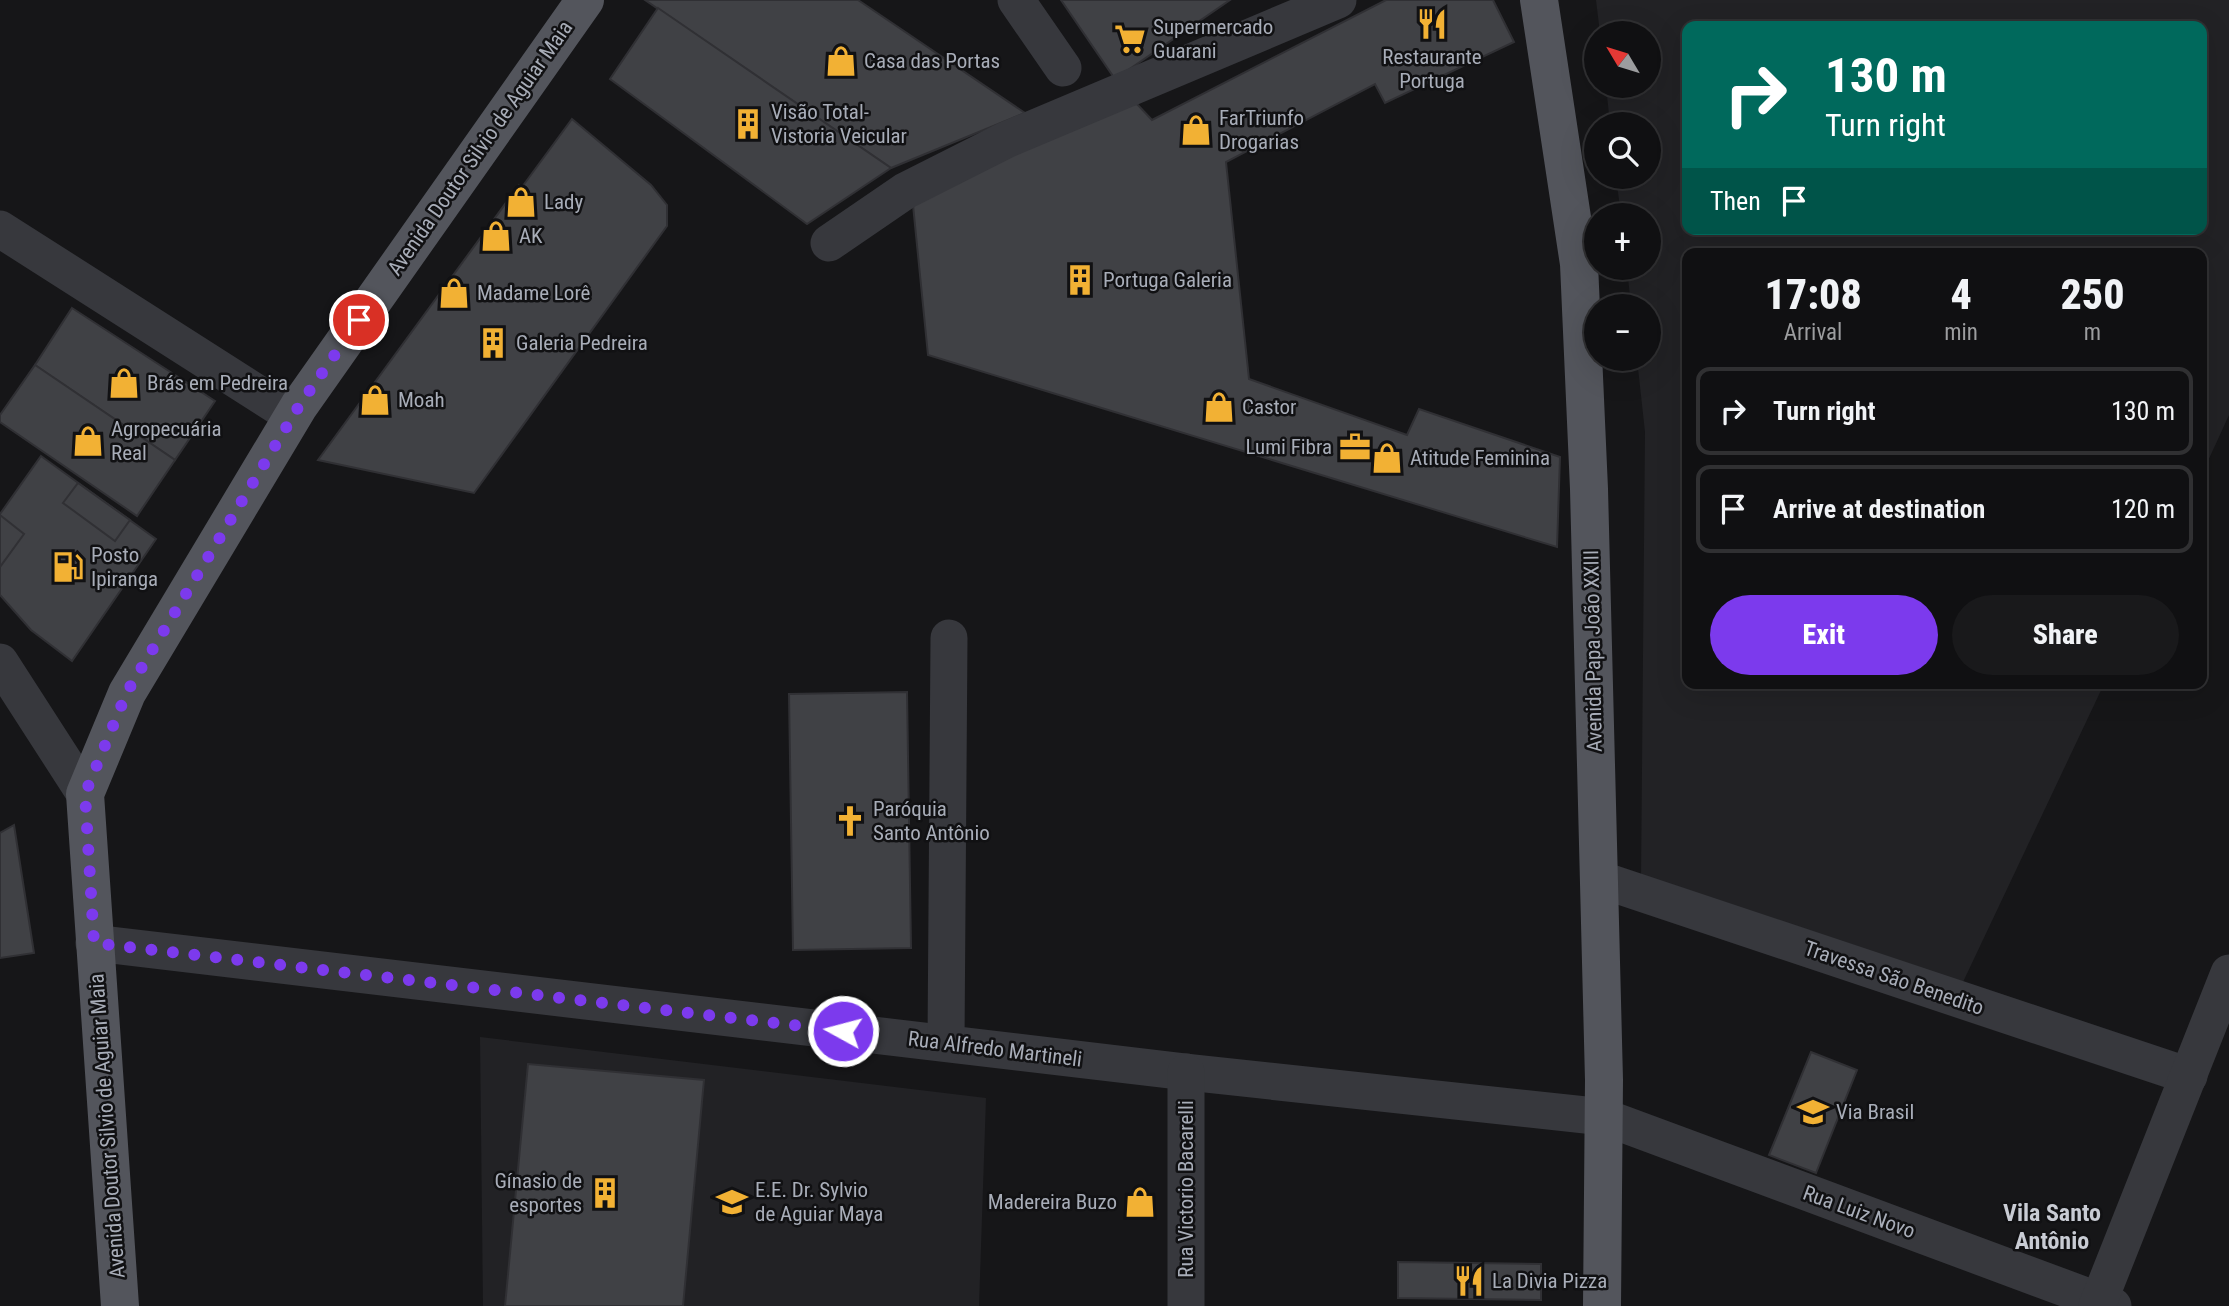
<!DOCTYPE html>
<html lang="en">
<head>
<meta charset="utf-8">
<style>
	body { margin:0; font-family:"Roboto Condensed",sans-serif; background:#19191b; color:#f1f3f6; height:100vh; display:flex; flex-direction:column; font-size:26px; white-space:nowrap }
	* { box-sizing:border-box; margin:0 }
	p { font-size:23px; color:#9c9d9f }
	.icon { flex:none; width:38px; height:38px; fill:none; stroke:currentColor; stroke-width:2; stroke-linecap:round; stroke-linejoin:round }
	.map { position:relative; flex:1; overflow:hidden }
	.sheet { position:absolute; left:1682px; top:248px; width:525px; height:441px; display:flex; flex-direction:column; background:#101012; border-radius:14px; box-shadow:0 7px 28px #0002,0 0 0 2px #303032 }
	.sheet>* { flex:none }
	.top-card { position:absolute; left:1682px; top:21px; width:525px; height:214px; border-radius:14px; box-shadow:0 7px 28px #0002,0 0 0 2px #303032; background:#00695c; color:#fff; overflow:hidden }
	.needle { width:46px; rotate:308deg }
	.buttons { position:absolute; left:1584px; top:21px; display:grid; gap:14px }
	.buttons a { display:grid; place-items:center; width:77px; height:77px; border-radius:50%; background:#101012; box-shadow:0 7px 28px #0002,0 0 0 2px #303032; font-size:35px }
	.pin { position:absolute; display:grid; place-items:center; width:60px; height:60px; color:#fff; margin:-30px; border:4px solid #fff; border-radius:50%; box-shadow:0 2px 7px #0007 }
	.me { position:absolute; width:77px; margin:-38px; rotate:277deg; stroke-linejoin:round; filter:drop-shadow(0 0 5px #0008) }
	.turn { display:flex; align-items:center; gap:24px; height:147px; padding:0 28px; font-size:32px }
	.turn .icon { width:91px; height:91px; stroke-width:2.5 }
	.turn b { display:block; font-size:49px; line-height:60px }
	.then { display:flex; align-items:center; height:66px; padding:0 28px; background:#0003; gap:14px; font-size:26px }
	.eta { display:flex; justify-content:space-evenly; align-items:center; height:119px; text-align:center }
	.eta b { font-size:42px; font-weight:800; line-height:49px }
	.action { display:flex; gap:14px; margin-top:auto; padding:14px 28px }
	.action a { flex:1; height:80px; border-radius:42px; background:#7c3aed; color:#fff; font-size:28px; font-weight:800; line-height:80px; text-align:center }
	.action a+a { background:#19191b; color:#f1f3f6 }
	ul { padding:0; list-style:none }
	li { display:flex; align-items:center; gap:21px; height:88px; margin:0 14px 10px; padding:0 14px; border:4px solid #303032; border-radius:14px }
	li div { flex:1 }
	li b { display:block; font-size:26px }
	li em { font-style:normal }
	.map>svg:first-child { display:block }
	.built { fill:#222225; fill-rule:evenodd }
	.building { fill:#404145; stroke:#303034; stroke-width:2 }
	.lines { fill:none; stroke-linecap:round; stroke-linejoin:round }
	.minor { stroke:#37383d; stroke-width:37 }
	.major { stroke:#53555c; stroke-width:38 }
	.route { stroke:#7c3aed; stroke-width:12; stroke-dasharray:0 21.6 }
	.labels { text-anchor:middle; stroke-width:5; stroke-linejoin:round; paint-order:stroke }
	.poi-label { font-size:21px; fill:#a8adb8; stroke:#111113; text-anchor:start }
	.street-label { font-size:21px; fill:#a8adb8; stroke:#111113 }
	.quarter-label { font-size:24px; font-weight:bold; fill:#c9ccd4; stroke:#111113 }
</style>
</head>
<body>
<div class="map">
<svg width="2229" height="1306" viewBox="0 0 2229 1306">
	<rect width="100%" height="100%" fill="#161618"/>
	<g class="built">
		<path d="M1596 0H2229V415L2202 474V254H1687V684H2104L1963 982 1641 879 1645 432 1637 359H1648V306H1631L1627 268H1648V215H1621L1616 177H1648V124H1610L1606 86H1648V33H1600ZM1687 26H2202V229H1687Z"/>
		<polygon points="480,1037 986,1098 979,1306 483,1306"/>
	</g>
	<g class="building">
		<polygon points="645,0 858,0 1025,113 891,168"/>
		<polygon points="1061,0 1230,0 1115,79"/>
		<polygon points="1386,0 1493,0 1514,42 1385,103 1375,84 1226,162 1249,379 1407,435 1419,409 1560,457 1557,547 928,355 913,205 1093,109 1137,104 1152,120"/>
		<polygon points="658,8 891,168 807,224 610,79"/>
		<polygon points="572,119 651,185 667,205 667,226 474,493 318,460 519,185 522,187"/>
		<polygon points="72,308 215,401 175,460 35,365"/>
		<polygon points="35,365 175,460 137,516 0,422 0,415"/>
		<polygon points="41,456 156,539 72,661 31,630 0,595 0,514"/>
		<polygon points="78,483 130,520 115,541 63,503"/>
		<polygon points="0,515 24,534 0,567"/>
		<polygon points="907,692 911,948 793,950 789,694"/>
		<polygon points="14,825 34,953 0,958 0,833"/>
		<polygon points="1811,1052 1857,1070 1816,1173 1769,1155"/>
		<polygon points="528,1064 704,1080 683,1306 505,1306"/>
		<polygon points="1398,1262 1541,1264 1541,1300 1398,1298"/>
	</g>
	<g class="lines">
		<g class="minor">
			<polyline points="1016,0 1063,68"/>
			<polyline points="0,229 293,416"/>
			<polyline points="829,243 905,191 1006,140 1338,0"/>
			<polyline points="0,662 85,794"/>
			<polyline points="1599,879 2189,1076"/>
			<polyline points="94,943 1186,1072 1604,1117 2113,1306"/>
			<polyline points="946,1043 949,638"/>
			<polyline points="1186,1306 1186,1072"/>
			<polyline points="2097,1306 2229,973"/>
		</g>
		<g class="major">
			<polyline points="1539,0 1579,264 1589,489 1604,1080 1602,1306"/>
			<polyline points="120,1306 85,794 127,693 299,406 585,0"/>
		</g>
	</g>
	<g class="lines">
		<polyline class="route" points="359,320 299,406 127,692 85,794 94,943 843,1031"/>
	</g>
	<defs>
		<symbol id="restaurant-bare" viewBox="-9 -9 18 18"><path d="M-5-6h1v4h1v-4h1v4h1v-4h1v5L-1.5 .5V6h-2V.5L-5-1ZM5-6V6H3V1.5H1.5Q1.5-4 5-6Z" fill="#f2b134" stroke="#111113" stroke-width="2.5" paint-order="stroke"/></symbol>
		<symbol id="supermarket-bare" viewBox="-9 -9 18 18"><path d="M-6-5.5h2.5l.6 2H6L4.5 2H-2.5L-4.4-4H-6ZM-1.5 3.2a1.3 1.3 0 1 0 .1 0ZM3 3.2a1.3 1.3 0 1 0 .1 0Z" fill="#f2b134" stroke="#111113" stroke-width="2.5" paint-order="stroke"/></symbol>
		<symbol id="shop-bare" viewBox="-9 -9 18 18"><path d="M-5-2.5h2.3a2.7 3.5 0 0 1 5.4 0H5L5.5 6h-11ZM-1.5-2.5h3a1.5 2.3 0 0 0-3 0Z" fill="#f2b134" stroke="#111113" stroke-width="2.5" paint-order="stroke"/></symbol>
		<symbol id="building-bare" viewBox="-9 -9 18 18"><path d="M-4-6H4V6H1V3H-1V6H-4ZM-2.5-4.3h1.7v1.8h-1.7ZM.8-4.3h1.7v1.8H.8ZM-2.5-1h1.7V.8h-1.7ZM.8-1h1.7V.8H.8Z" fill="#f2b134" stroke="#111113" stroke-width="2.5" paint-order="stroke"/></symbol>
		<symbol id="office-bare" viewBox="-9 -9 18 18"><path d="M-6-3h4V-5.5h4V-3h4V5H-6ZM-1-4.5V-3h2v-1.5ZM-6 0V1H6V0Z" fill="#f2b134" stroke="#111113" stroke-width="2.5" paint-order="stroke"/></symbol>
		<symbol id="fuel-bare" viewBox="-9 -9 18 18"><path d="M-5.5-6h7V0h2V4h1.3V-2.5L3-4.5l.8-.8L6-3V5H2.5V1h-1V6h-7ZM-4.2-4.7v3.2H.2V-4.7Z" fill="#f2b134" stroke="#111113" stroke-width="2.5" paint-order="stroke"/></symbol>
		<symbol id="church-bare" viewBox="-9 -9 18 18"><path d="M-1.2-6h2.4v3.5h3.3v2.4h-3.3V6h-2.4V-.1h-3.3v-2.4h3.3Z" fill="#f2b134" stroke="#111113" stroke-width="2.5" paint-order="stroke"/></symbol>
		<symbol id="school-bare" viewBox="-9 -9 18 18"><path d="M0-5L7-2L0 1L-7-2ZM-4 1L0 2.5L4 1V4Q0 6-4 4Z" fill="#f2b134" stroke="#111113" stroke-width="2.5" paint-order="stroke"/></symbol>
	</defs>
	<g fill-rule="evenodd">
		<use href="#restaurant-bare" x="1410" y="2" width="44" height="44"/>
		<use href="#supermarket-bare" x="1108" y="17" width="44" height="44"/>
		<use href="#shop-bare" x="819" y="39" width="44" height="44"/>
		<use href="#building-bare" x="726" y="102" width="44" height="44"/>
		<use href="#shop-bare" x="1174" y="108" width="44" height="44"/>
		<use href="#shop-bare" x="499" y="180" width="44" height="44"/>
		<use href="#shop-bare" x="474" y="214" width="44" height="44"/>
		<use href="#building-bare" x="1058" y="258" width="44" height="44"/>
		<use href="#shop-bare" x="432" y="271" width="44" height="44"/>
		<use href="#building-bare" x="471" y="321" width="44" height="44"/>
		<use href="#shop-bare" x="102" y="361" width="44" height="44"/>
		<use href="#shop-bare" x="353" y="378" width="44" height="44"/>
		<use href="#shop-bare" x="1197" y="385" width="44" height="44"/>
		<use href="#shop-bare" x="66" y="419" width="44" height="44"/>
		<use href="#office-bare" x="1333" y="425" width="44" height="44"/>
		<use href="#shop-bare" x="1365" y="436" width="44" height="44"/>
		<use href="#fuel-bare" x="46" y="545" width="44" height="44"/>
		<use href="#church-bare" x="828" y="799" width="44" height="44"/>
		<use href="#school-bare" x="1791" y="1090" width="44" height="44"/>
		<use href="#building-bare" x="583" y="1171" width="44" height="44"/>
		<use href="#school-bare" x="710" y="1180" width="44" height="44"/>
		<use href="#shop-bare" x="1118" y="1180" width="44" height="44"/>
		<use href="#restaurant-bare" x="1447" y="1259" width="44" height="44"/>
	</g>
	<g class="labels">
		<g class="poi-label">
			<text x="1153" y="34">Supermercado<tspan x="1153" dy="24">Guarani</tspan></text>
			<text x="1432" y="64" text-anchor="middle">Restaurante<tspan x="1432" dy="24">Portuga</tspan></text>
			<text x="864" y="68">Casa das Portas</text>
			<text x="771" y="119">Visão Total-<tspan x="771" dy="24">Vistoria Veicular</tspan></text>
			<text x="1219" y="125">FarTriunfo<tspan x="1219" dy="24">Drogarias</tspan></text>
			<text x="544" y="209">Lady</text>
			<text x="519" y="243">AK</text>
			<text x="1103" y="287">Portuga Galeria</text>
			<text x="477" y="300">Madame Lorê</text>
			<text x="516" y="350">Galeria Pedreira</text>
			<text x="147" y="390">Brás em Pedreira</text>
			<text x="398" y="407">Moah</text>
			<text x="1242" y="414">Castor</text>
			<text x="111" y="436">Agropecuária<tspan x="111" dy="24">Real</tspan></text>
			<text x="1332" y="454" text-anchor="end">Lumi Fibra</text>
			<text x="1410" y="465">Atitude Feminina</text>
			<text x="91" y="562">Posto<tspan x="91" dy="24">Ipiranga</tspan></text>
			<text x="873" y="816">Paróquia<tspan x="873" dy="24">Santo Antônio</tspan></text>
			<text x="1836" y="1119">Via Brasil</text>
			<text x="582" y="1188" text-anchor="end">Gínasio de<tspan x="582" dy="24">esportes</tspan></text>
			<text x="755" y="1197">E.E. Dr. Sylvio<tspan x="755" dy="24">de Aguiar Maya</tspan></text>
			<text x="1117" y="1209" text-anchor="end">Madereira Buzo</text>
			<text x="1492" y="1288">La Divia Pizza</text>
		</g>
		<g class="street-label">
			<text transform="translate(480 148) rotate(-55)" y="7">Avenida Doutor Silvio de Aguiar Maia</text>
			<text transform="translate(1593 651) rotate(-91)" y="7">Avenida Papa João XXIII</text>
			<text transform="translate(1894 978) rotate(19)" y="7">Travessa São Benedito</text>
			<text transform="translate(995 1049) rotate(7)" y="7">Rua Alfredo Martineli</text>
			<text transform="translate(107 1126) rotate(-94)" y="7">Avenida Doutor Silvio de Aguiar Maia</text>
			<text transform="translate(1186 1189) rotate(-90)" y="7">Rua Victorio Bacarelli</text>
			<text transform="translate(1859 1212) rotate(20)" y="7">Rua Luiz Novo</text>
		</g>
		<g class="quarter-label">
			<text x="2052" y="1221">Vila Santo<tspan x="2052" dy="28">Antônio</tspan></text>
		</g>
	</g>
</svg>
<div class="buttons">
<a><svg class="needle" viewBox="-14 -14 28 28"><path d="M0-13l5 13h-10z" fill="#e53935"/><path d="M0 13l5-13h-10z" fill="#9c9d9f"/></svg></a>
<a><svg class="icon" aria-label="search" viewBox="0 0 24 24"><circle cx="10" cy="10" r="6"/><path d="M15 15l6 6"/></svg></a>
<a>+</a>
<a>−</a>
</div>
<div class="pin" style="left:359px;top:320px;background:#d93025"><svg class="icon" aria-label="arrive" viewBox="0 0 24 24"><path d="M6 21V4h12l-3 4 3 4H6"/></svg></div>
<svg class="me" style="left:843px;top:1031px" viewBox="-20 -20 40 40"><circle r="17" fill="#7c3aed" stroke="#fff" stroke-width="3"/><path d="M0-11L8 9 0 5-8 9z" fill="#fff"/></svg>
<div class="top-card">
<div class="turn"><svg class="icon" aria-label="right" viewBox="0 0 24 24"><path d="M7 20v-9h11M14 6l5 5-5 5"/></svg><div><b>130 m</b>Turn right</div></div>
<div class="then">Then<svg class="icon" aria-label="arrive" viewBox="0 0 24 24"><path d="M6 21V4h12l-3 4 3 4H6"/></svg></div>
</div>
<section class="sheet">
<div class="eta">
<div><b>17:08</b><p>Arrival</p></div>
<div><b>4</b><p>min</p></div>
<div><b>250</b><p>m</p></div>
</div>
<ul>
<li><svg class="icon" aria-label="right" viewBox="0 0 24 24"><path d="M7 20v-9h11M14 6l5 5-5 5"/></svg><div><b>Turn right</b></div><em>130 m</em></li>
<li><svg class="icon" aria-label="arrive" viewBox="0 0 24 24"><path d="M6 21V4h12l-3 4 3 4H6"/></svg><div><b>Arrive at destination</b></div><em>120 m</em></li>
</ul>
<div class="action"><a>Exit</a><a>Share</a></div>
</section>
</div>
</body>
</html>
